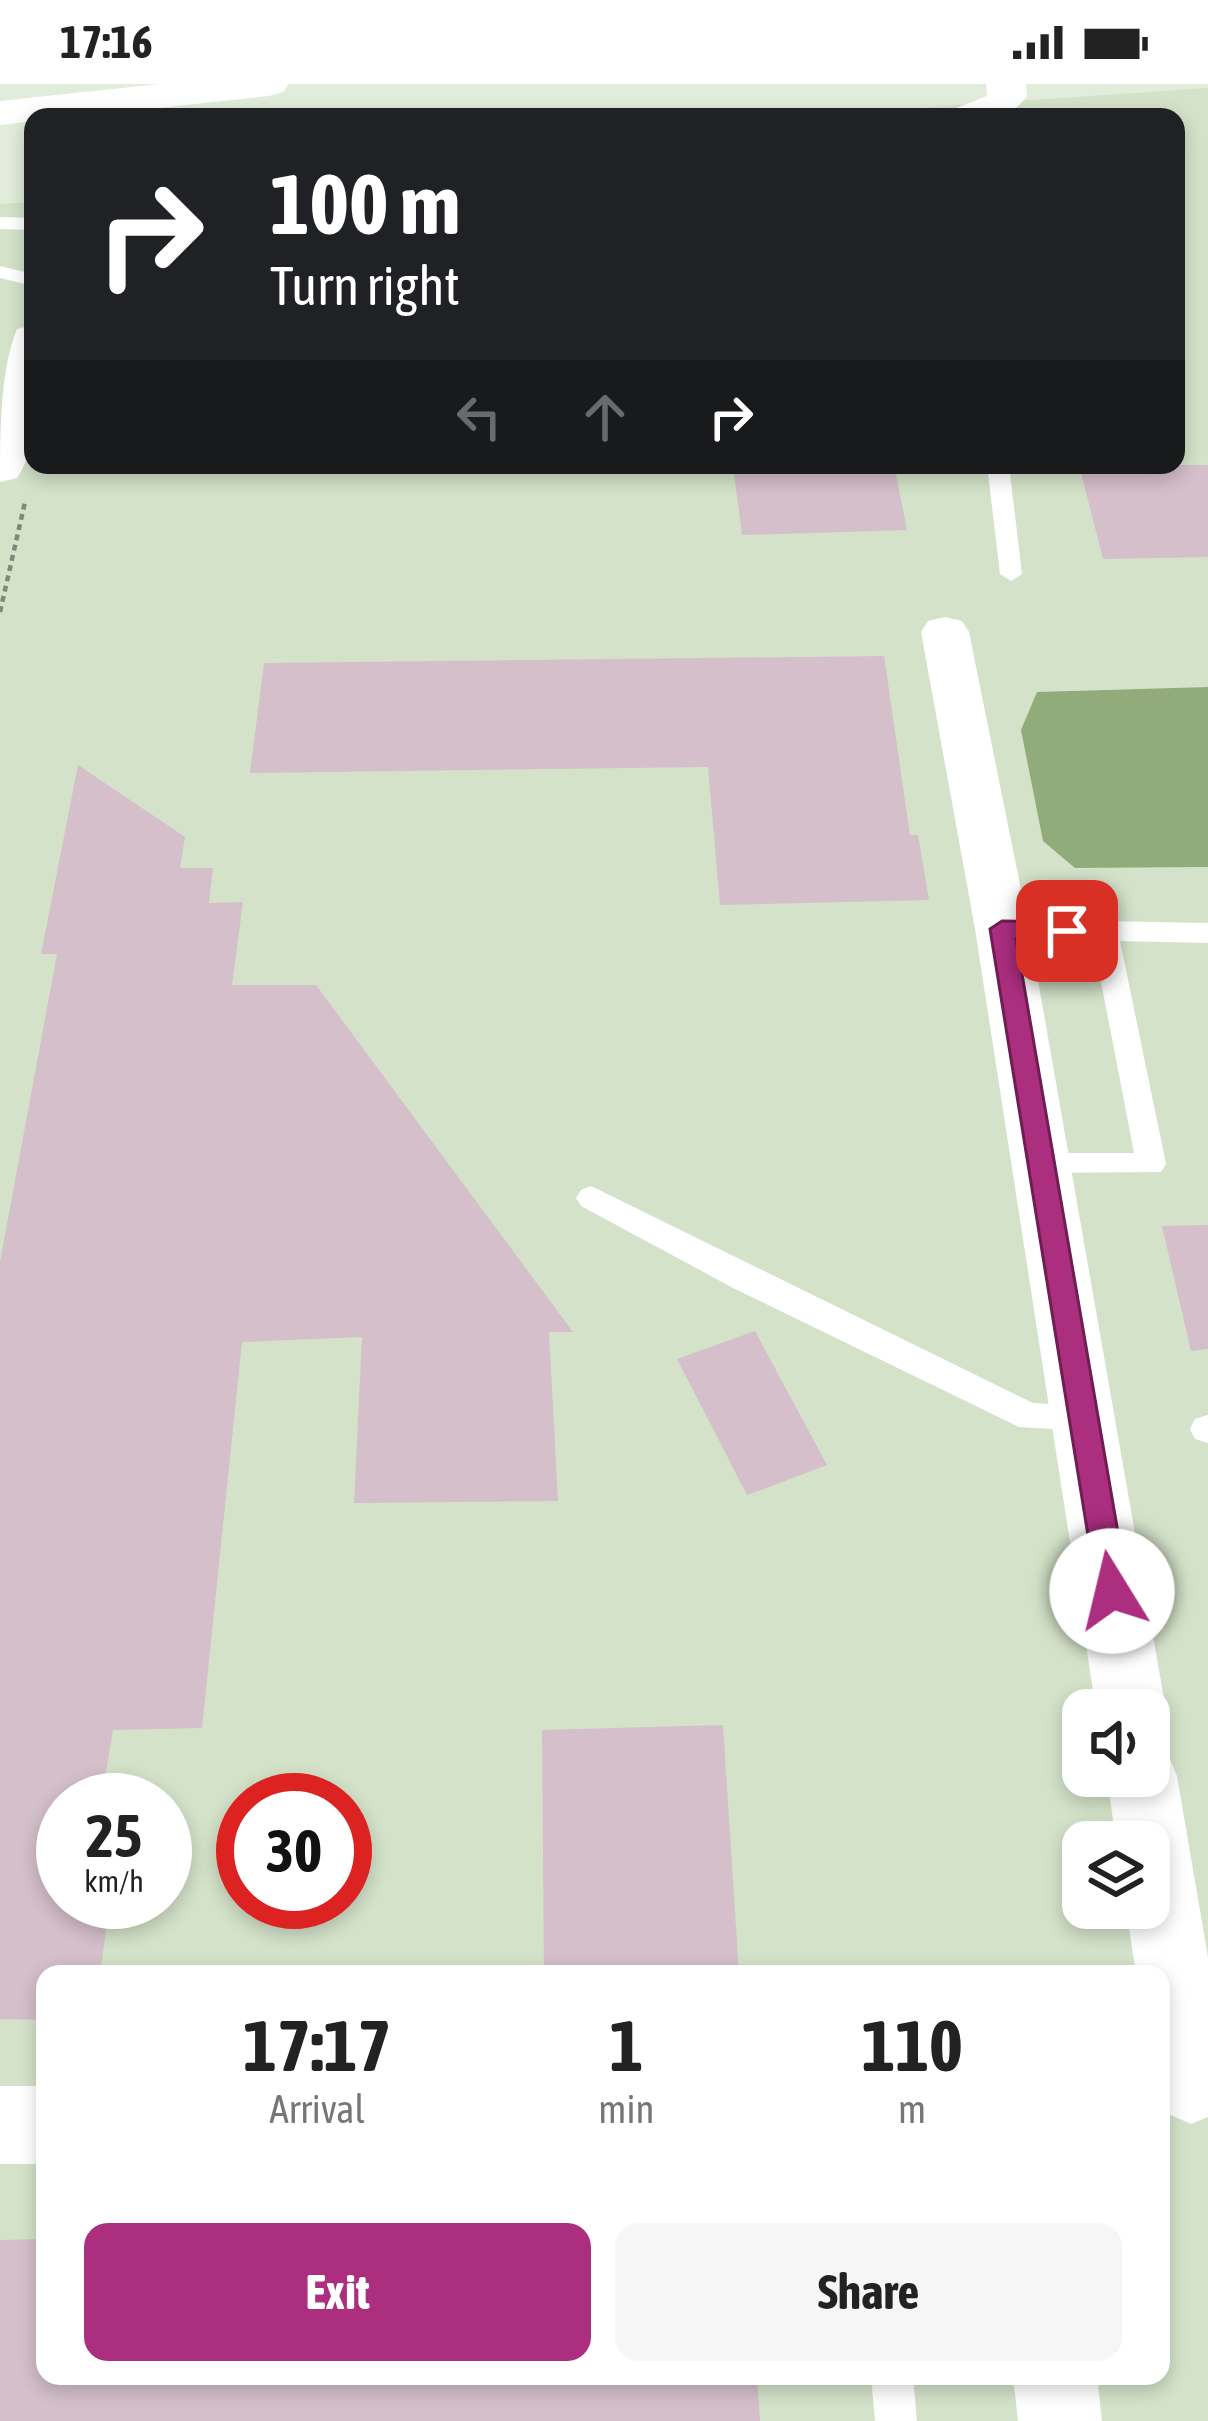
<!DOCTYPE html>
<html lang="en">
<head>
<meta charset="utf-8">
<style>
	body { margin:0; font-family:"Asap Condensed",sans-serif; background:#f6f6f6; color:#222; height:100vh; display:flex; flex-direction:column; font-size:45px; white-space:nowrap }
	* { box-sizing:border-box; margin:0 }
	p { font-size:39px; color:#767676 }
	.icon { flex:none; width:66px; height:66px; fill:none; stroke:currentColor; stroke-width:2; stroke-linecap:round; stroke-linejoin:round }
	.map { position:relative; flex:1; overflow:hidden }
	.drawer { position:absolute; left:36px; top:1881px; width:1134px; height:420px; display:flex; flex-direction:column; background:#fff; border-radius:24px; box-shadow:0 6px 18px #0003 }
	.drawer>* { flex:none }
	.top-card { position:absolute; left:24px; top:24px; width:1161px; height:366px; border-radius:24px; box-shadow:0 6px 18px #0003; background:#202124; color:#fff; overflow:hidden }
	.fabs { position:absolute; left:1062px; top:1605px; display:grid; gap:24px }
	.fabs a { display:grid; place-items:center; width:108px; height:108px; border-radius:24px; background:#fff; box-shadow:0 6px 18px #0003; font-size:60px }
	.speed { position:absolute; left:36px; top:1689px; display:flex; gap:24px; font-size:60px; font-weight:700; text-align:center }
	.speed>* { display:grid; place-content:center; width:156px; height:156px; border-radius:50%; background:#fff; box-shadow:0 6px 18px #0003; line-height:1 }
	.speed small { font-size:30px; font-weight:400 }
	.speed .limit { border:18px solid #d22; background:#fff; color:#111 }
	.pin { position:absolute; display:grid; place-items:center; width:102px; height:102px; color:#fff; margin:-51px; border-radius:24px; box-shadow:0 6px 18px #0006 }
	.me { position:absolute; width:132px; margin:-66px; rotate:351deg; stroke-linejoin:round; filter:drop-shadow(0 0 9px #0008) }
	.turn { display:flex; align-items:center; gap:42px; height:252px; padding:0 48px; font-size:54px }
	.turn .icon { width:156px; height:156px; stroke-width:2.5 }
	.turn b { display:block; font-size:84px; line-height:102px }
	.lanes { display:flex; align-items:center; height:114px; padding:0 48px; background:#0003; justify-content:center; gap:60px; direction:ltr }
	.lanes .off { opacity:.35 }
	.eta { display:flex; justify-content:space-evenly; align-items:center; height:204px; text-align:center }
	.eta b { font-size:72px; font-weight:700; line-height:84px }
	.action { display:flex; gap:24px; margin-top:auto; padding:24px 48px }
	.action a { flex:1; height:138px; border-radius:24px; background:#ab2e7f; color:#fff; font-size:48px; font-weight:700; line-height:138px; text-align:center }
	.action a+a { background:#f6f6f6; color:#222 }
	.status { display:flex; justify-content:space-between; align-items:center; height:84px; padding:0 60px; background:#fff; direction:ltr }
	.status svg { height:33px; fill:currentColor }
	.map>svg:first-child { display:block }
	.built { fill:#d4e2c9; fill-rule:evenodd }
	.water { fill:#91ab7a }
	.building { fill:#d4bfca }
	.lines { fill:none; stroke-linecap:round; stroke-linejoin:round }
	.path { stroke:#81887b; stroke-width:4.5; stroke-dasharray:6 4.5; stroke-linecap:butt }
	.service { fill:#fff; fill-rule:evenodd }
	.minor { fill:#fff; fill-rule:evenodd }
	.tertiary { fill:#fff; fill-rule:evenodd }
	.motorway { fill:#fff; fill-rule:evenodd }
	.route { fill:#ab2e7f; stroke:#6f1e53; stroke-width:3 }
</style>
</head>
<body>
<div class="status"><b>17:16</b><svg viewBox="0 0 49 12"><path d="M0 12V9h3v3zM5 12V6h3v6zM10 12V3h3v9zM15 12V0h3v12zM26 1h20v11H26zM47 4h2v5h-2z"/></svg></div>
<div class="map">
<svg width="1208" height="2337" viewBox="0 0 1208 2337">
	<rect width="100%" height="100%" fill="#e2ecda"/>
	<path class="built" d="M1208 4V603L1038 608 1075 784 1208 783V2337H0V120L33 118V381H1176V33H863L929 23ZM1083 1626H1149V1692H1083ZM63 1716H165V1818H63ZM243 1716H345V1818H243ZM1083 1758H1149V1824H1083ZM45 1890H1161V2292H45Z"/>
	<polygon class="water" points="1208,603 1208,783 1075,784 1043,757 1021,646 1037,608"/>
	<g class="building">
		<polygon points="733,381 894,381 907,446 742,451"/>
		<polygon points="1079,381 1208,381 1208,473 1103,475"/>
		<polygon points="884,572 910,751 918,751 929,816 720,821 708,683 250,689 264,579"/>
		<polygon points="78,681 185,753 180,784 213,784 209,819 243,818 232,901 316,901 573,1248 549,1248 558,1417 354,1419 362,1253 242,1258 202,1644 113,1646 101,1716 63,1716 63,1818 110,1818 100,1890 45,1890 45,1936 0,1935 0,1178 57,870 41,870"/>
		<polygon points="1208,1141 1208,1265 1191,1267 1162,1142"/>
		<polygon points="755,1247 827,1381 747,1411 677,1275"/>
		<polygon points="723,1641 739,1890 544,1890 542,1646"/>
		<polygon points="45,2155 45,2292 757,2292 760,2337 0,2337 0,2156"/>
	</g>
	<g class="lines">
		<polyline class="path" points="0,528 25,418"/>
		<g class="service">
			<polygon points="0,133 33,134 33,146 0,145"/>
			<polygon points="0,182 33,190 33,202 0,194"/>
			<polygon points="987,381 1009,381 1022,490 1011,497 1000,490"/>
			<polygon points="1002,835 1208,839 1208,859 1120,857 1166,1080 1161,1088 1032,1089 1027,1081 1032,1073 1042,1069 1134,1069 1093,856 993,852 989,845"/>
			<polygon points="591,1102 1033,1319 1097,1323 1102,1333 1097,1343 1086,1347 1019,1343 735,1205 581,1122 576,1114 581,1106"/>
			<polygon points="1208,1331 1208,1359 1195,1355 1190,1345 1195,1335"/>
			<polygon points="871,2292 913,2292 917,2337 875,2337"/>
		</g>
		<g class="minor">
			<polygon points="945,533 962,537 969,548 1029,845 1166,1626 1156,1649 1149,1652 1149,1626 1096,1626 975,845 921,548 928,537"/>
			<polygon points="1149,1661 1167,1668 1177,1692 1208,1873 1208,2033 1191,2040 1164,2028 1161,2022 1161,1890 1136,1890 1126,1824 1149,1824 1149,1758 1116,1758 1107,1692 1149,1692"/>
			<rect x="0" y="2002" width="45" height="78"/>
			<polygon points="1013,2292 1097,2292 1102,2337 1018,2337"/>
		</g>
		<g class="tertiary">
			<path d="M986 0H1026L1027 12C1007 40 981 33 950 33L956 24 987 12Z"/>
			<path d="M33 241C33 288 45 354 17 394L0 398C0 351 0 286 17 245Z"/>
		</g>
		<polygon class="motorway" points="159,0 289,0 283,8 269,12 74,33 33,33 33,37 0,41 0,17"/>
	</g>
	<polygon class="route" points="1002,837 1067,838 1080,847 1067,856 1016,855 1128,1507 1123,1517 1112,1521 1102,1517 1097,1507 990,845"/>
</svg>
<div class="fabs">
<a><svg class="icon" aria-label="sound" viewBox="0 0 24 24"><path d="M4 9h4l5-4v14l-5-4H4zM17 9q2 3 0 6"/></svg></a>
<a><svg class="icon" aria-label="layers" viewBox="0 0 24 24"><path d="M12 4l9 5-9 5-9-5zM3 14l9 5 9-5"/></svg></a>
</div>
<div class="speed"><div>25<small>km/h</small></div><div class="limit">30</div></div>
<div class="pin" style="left:1067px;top:847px;background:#d93025"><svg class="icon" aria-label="arrive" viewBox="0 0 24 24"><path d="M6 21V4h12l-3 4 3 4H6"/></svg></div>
<svg class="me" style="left:1112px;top:1507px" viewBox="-20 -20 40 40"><circle r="19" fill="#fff"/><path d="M0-13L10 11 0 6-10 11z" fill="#ab2e7f"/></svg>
<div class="top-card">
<div class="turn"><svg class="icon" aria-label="right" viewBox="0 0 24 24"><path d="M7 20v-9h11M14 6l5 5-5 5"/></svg><div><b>100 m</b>Turn right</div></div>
<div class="lanes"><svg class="icon off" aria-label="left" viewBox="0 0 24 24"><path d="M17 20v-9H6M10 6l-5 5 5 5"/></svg><svg class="icon off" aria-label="ahead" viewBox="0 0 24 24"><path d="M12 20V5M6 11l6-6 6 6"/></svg><svg class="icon" aria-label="right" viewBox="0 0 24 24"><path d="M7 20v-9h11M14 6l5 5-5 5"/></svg></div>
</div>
<section class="drawer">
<div class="eta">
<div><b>17:17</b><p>Arrival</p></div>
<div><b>1</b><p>min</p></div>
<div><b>110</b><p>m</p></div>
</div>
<div class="action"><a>Exit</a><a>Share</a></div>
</section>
</div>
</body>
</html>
